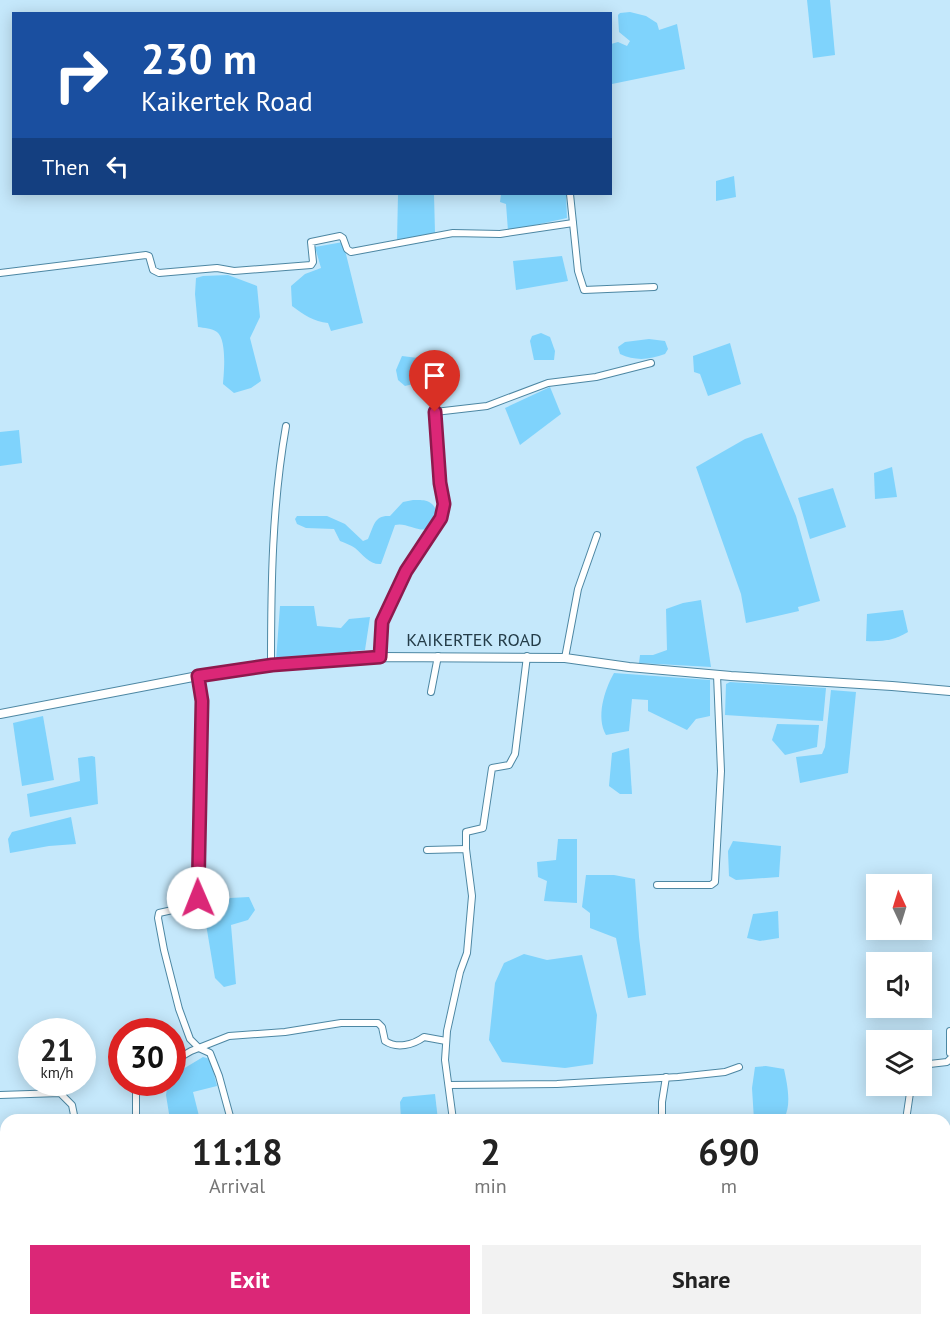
<!DOCTYPE html>
<html lang="en">
<head>
<meta charset="utf-8">
<style>
	body { margin:0; font-family:"PT Sans",sans-serif; background:#f2f2f2; color:#222; height:100vh; display:flex; flex-direction:column; font-size:22px; white-space:nowrap }
	* { box-sizing:border-box; margin:0 }
	p { font-size:20px; color:#767676 }
	.icon { flex:none; width:33px; height:33px; fill:none; stroke:currentColor; stroke-width:2; stroke-linecap:round; stroke-linejoin:round }
	.map { position:relative; flex:1; overflow:hidden }
	.drawer { position:absolute; left:0px; top:1114px; width:951px; height:212px; display:flex; flex-direction:column; background:#fff; border-radius:18px 18px 0 0; box-shadow:0 3px 15px #0003 }
	.drawer>* { flex:none }
	.hud { position:absolute; left:12px; top:12px; width:600px; height:183px; border-radius:0px; box-shadow:0 3px 15px #0003; background:#1a4fa0; color:#fff; overflow:hidden }
	.needle { width:39px; rotate:356deg }
	.tools { position:absolute; left:866px; top:874px; display:grid; gap:12px }
	.tools a { display:grid; place-items:center; width:66px; height:66px; border-radius:0px; background:#fff; box-shadow:0 3px 15px #0003; font-size:30px }
	.speed { position:absolute; left:18px; top:1018px; display:flex; gap:12px; font-size:30px; font-weight:700; text-align:center }
	.speed>* { display:grid; place-content:center; width:78px; height:78px; border-radius:50%; background:#fff; box-shadow:0 3px 15px #0003; line-height:1 }
	.speed small { font-size:15px; font-weight:400 }
	.speed .limit { border:9px solid #d22; background:#fff; color:#111 }
	.pin { position:absolute; display:grid; place-items:center; width:51px; height:51px; color:#fff; margin:-62px -26px; border-radius:50% 50% 50% 0; rotate:-45deg; box-shadow:0 0 6px #0007 }
	.pin .icon { rotate:45deg }
	.me { position:absolute; width:66px; margin:-33px; rotate:359deg; stroke-linejoin:round; filter:drop-shadow(0 0 4px #0008) }
	.turn { display:flex; align-items:center; gap:21px; height:126px; padding:0 30px; font-size:27px }
	.turn .icon { width:78px; height:78px; stroke-width:2.5 }
	.turn b { display:block; font-size:42px; line-height:51px }
	.then { display:flex; align-items:center; height:57px; padding:0 30px; background:#0003; gap:12px; font-size:22px }
	.eta { display:flex; justify-content:space-evenly; align-items:center; height:102px; text-align:center }
	.eta b { font-size:36px; font-weight:600; line-height:42px }
	.primary-button { display:flex; gap:12px; margin-top:auto; padding:12px 30px }
	.primary-button a { flex:1; height:69px; border-radius:0px; background:#db2777; color:#fff; font-size:24px; font-weight:600; line-height:69px; text-align:center }
	.primary-button a+a { background:#f2f2f2; color:#222 }
	.map>svg:first-child { display:block }
	.water { fill:#7fd3fc }
	.lines { fill:none; stroke-linecap:round; stroke-linejoin:round }
	.street-casing { stroke:#4d87a3; stroke-width:8 }
	.secondary-casing { stroke:#4d87a3; stroke-width:10 }
	.street { stroke:#fff; stroke-width:6 }
	.secondary { stroke:#fff; stroke-width:8 }
	.route-casing { stroke:#8e194d; stroke-width:15 }
	.route { stroke:#db2777; stroke-width:10 }
	.labels { text-anchor:middle; stroke-width:4.5; stroke-linejoin:round; paint-order:stroke }
	.street-label { font-size:18px; fill:#243c48; stroke:#c5e8fb }
</style>
</head>
<body>
<div class="map">
<svg width="950" height="1325" viewBox="0 0 950 1325">
	<rect width="100%" height="100%" fill="#c5e8fb"/>
	<g class="water">
		<polygon points="807,0 830,0 835,55 813,58"/>
		<polygon points="630,12 646,16 657,23 659,30 677,24 685,69 612,84 611,44 618,42 627,46 630,41 619,32 618,15 620,13"/>
		<polygon points="734,176 736,197 716,201 716,181"/>
		<polygon points="398,194 434,194 435,233 397,242"/>
		<polygon points="501,194 566,194 567,218 508,231 506,204 500,202"/>
		<path d="M343 242 363 323 331 331 328 323C314 322 303 314 292 306L291 286 305 274 321 268 315 247Z"/>
		<polygon points="562,256 568,281 516,290 513,261"/>
		<path d="M228 275 257 286 260 317 250 338 261 381 251 388 234 393 223 384C224 372 227 340 217 332 212 328 204 328 198 327L195 294 196 278 203 276Z"/>
		<polygon points="541,333 550,337 555,351 554,360 534,360 530,341 532,336"/>
		<path d="M649 339 665 341 668 349 665 354C649 360 635 361 620 354L618 347 625 342Z"/>
		<polygon points="730,343 741,384 708,396 700,374 694,372 693,356"/>
		<path d="M402 356 418 358C424 367 421 374 417 383L405 386 398 380 396 370Z"/>
		<polygon points="550,387 561,414 520,445 505,408"/>
		<polygon points="19,430 22,463 0,466 0,432"/>
		<polygon points="762,433 796,516 820,601 798,607 799,611 746,623 741,594 696,467 745,439"/>
		<polygon points="892,467 897,497 875,499 874,473"/>
		<polygon points="833,488 846,527 810,539 798,498"/>
		<path d="M413 500C419 500 427 499 432 504 439 510 439 526 428 529 417 532 406 522 395 525L381 564C370 565 363 555 355 548 351 545 345 543 340 541L334 529 306 528 297 524 295 519 297 516H327L345 524 363 541 368 539C374 526 374 515 390 516L403 502Z"/>
		<polygon points="701,600 711,667 639,663 640,655 653,655 667,650 666,609 683,603"/>
		<polygon points="280,606 314,606 317,626 341,628 349,619 370,617 365,650 351,651 351,656 276,661"/>
		<path d="M903 610 908 632C895 640 882 642 866 641L867 614Z"/>
		<path d="M614 673 710 680V716L696 719 687 730 648 711V700L632 699 629 731 606 735C596 717 604 691 614 673Z"/>
		<polygon points="730,682 826,688 823,721 725,715 726,684"/>
		<polygon points="831,690 856,692 848,773 800,783 796,757 822,754 825,747"/>
		<polygon points="43,716 54,780 22,786 13,723"/>
		<polygon points="777,724 819,725 817,747 785,755 772,740"/>
		<polygon points="629,748 632,794 620,794 609,786 612,753"/>
		<polygon points="92,756 95,757 98,804 30,817 27,794 80,781 78,758"/>
		<polygon points="71,817 76,844 49,846 10,853 8,839 12,832"/>
		<polygon points="558,839 577,839 577,903 544,901 547,881 538,877 537,862 556,860"/>
		<polygon points="733,841 781,846 779,877 736,880 729,876 728,851"/>
		<polygon points="586,875 614,875 635,879 639,937 646,995 628,998 616,938 590,928 590,913 582,907"/>
		<polygon points="249,897 255,910 248,920 231,925 236,984 224,987 215,978 205,918 230,898"/>
		<polygon points="778,911 779,938 760,941 747,938 753,914"/>
		<polygon points="524,954 547,960 582,955 597,1015 593,1064 565,1068 502,1062 489,1040 495,983 504,963"/>
		<polygon points="203,1057 210,1059 217,1086 193,1092 200,1120 170,1120 166,1095 168,1083 172,1083 173,1075"/>
		<path d="M766 1066 784 1069C787 1083 792 1105 784 1118L754 1120 752 1088 755 1067Z"/>
		<polygon points="435,1094 438,1120 401,1120 400,1102 403,1097"/>
	</g>
	<g class="lines">
		<defs>
			<g id="street">
				<polyline points="570,194 578,271 584,290 654,287"/>
				<polyline points="0,273 146,255 149,256 153,270 159,273 217,268 234,271 311,265 313,262 311,242 340,236 343,238 347,249 351,252 453,233 500,234 573,223"/>
				<polyline points="380,657 382,622 406,571 441,518 444,504 440,483 435,412 487,406 548,383 596,377 651,363"/>
				<polyline points="565,658 578,589 597,535"/>
				<path d="M271 665C271 585 272 505 286 426"/>
				<polyline points="198,676 202,701 199,898 195,905 159,913 158,918 164,950 179,1009 190,1039 199,1048 210,1053 219,1076 231,1120"/>
				<polyline points="431,692 438,656"/>
				<polyline points="466,849 466,832 483,828 492,768 509,765 515,754 527,656"/>
				<polyline points="427,850 466,849 472,896 467,953 460,972 447,1031 445,1060 453,1120"/>
				<polyline points="657,885 711,885 715,882 721,771 717,675"/>
				<polyline points="950,1031 950,1053"/>
				<path d="M172 1062 191 1051 229 1036 285 1032 341 1023H378L382 1027 385 1041C397 1049 413 1045 424 1037L446 1041"/>
				<polyline points="921,1065 947,1062 950,1059"/>
				<polyline points="449,1085 557,1084 678,1077 725,1072 739,1067"/>
				<polyline points="0,1095 60,1093 72,1105 75,1120"/>
				<polyline points="136,1120 136,1089 148,1083"/>
				<polyline points="662,1120 662,1102 666,1077"/>
				<polyline points="906,1120 911,1086"/>
				<polyline points="945,1201 950,1200"/>
				<polyline points="70,1320 70,1325"/>
				<polyline points="263,1320 264,1325"/>
				<polyline points="563,1320 565,1325"/>
			</g>
			<polyline id="secondary" points="0,714 198,676 271,665 380,657 565,658 629,667 731,676 892,686 950,691"/>
		</defs>
		<use href="#street" class="street-casing"/>
		<use href="#secondary" class="secondary-casing"/>
		<use href="#street" class="street"/>
		<use href="#secondary" class="secondary"/>
	</g>
	<g class="lines">
		<defs>
			<polyline id="route" points="198,898 202,701 198,676 272,665 380,657 382,622 406,571 441,518 444,504 440,483 435,412"/>
		</defs>
		<use href="#route" class="route-casing"/>
		<use href="#route" class="route"/>
	</g>
	<g class="labels">
		<g class="street-label">
			<text x="474" y="646">KAIKERTEK ROAD</text>
		</g>
	</g>
</svg>
<div class="tools">
<a><svg class="needle" viewBox="-14 -14 28 28"><path d="M0-13l5 13h-10z" fill="#e53935"/><path d="M0 13l5-13h-10z" fill="#767676"/></svg></a>
<a><svg class="icon" aria-label="sound" viewBox="0 0 24 24"><path d="M4 9h4l5-4v14l-5-4H4zM17 9q2 3 0 6"/></svg></a>
<a><svg class="icon" aria-label="layers" viewBox="0 0 24 24"><path d="M12 4l9 5-9 5-9-5zM3 14l9 5 9-5"/></svg></a>
</div>
<div class="speed"><div>21<small>km/h</small></div><div class="limit">30</div></div>
<div class="pin" style="left:435px;top:412px;background:#d93025"><svg class="icon" aria-label="arrive" viewBox="0 0 24 24"><path d="M6 21V4h12l-3 4 3 4H6"/></svg></div>
<svg class="me" style="left:198px;top:898px" viewBox="-20 -20 40 40"><circle r="19" fill="#fff"/><path d="M0-13L10 11 0 6-10 11z" fill="#db2777"/></svg>
<div class="hud">
<div class="turn"><svg class="icon" aria-label="right" viewBox="0 0 24 24"><path d="M7 20v-9h11M14 6l5 5-5 5"/></svg><div><b>230 m</b>Kaikertek Road</div></div>
<div class="then">Then<svg class="icon" aria-label="left" viewBox="0 0 24 24"><path d="M17 20v-9H6M10 6l-5 5 5 5"/></svg></div>
</div>
<section class="drawer">
<div class="eta">
<div><b>11:18</b><p>Arrival</p></div>
<div><b>2</b><p>min</p></div>
<div><b>690</b><p>m</p></div>
</div>
<div class="primary-button"><a>Exit</a><a>Share</a></div>
</section>
</div>
</body>
</html>
